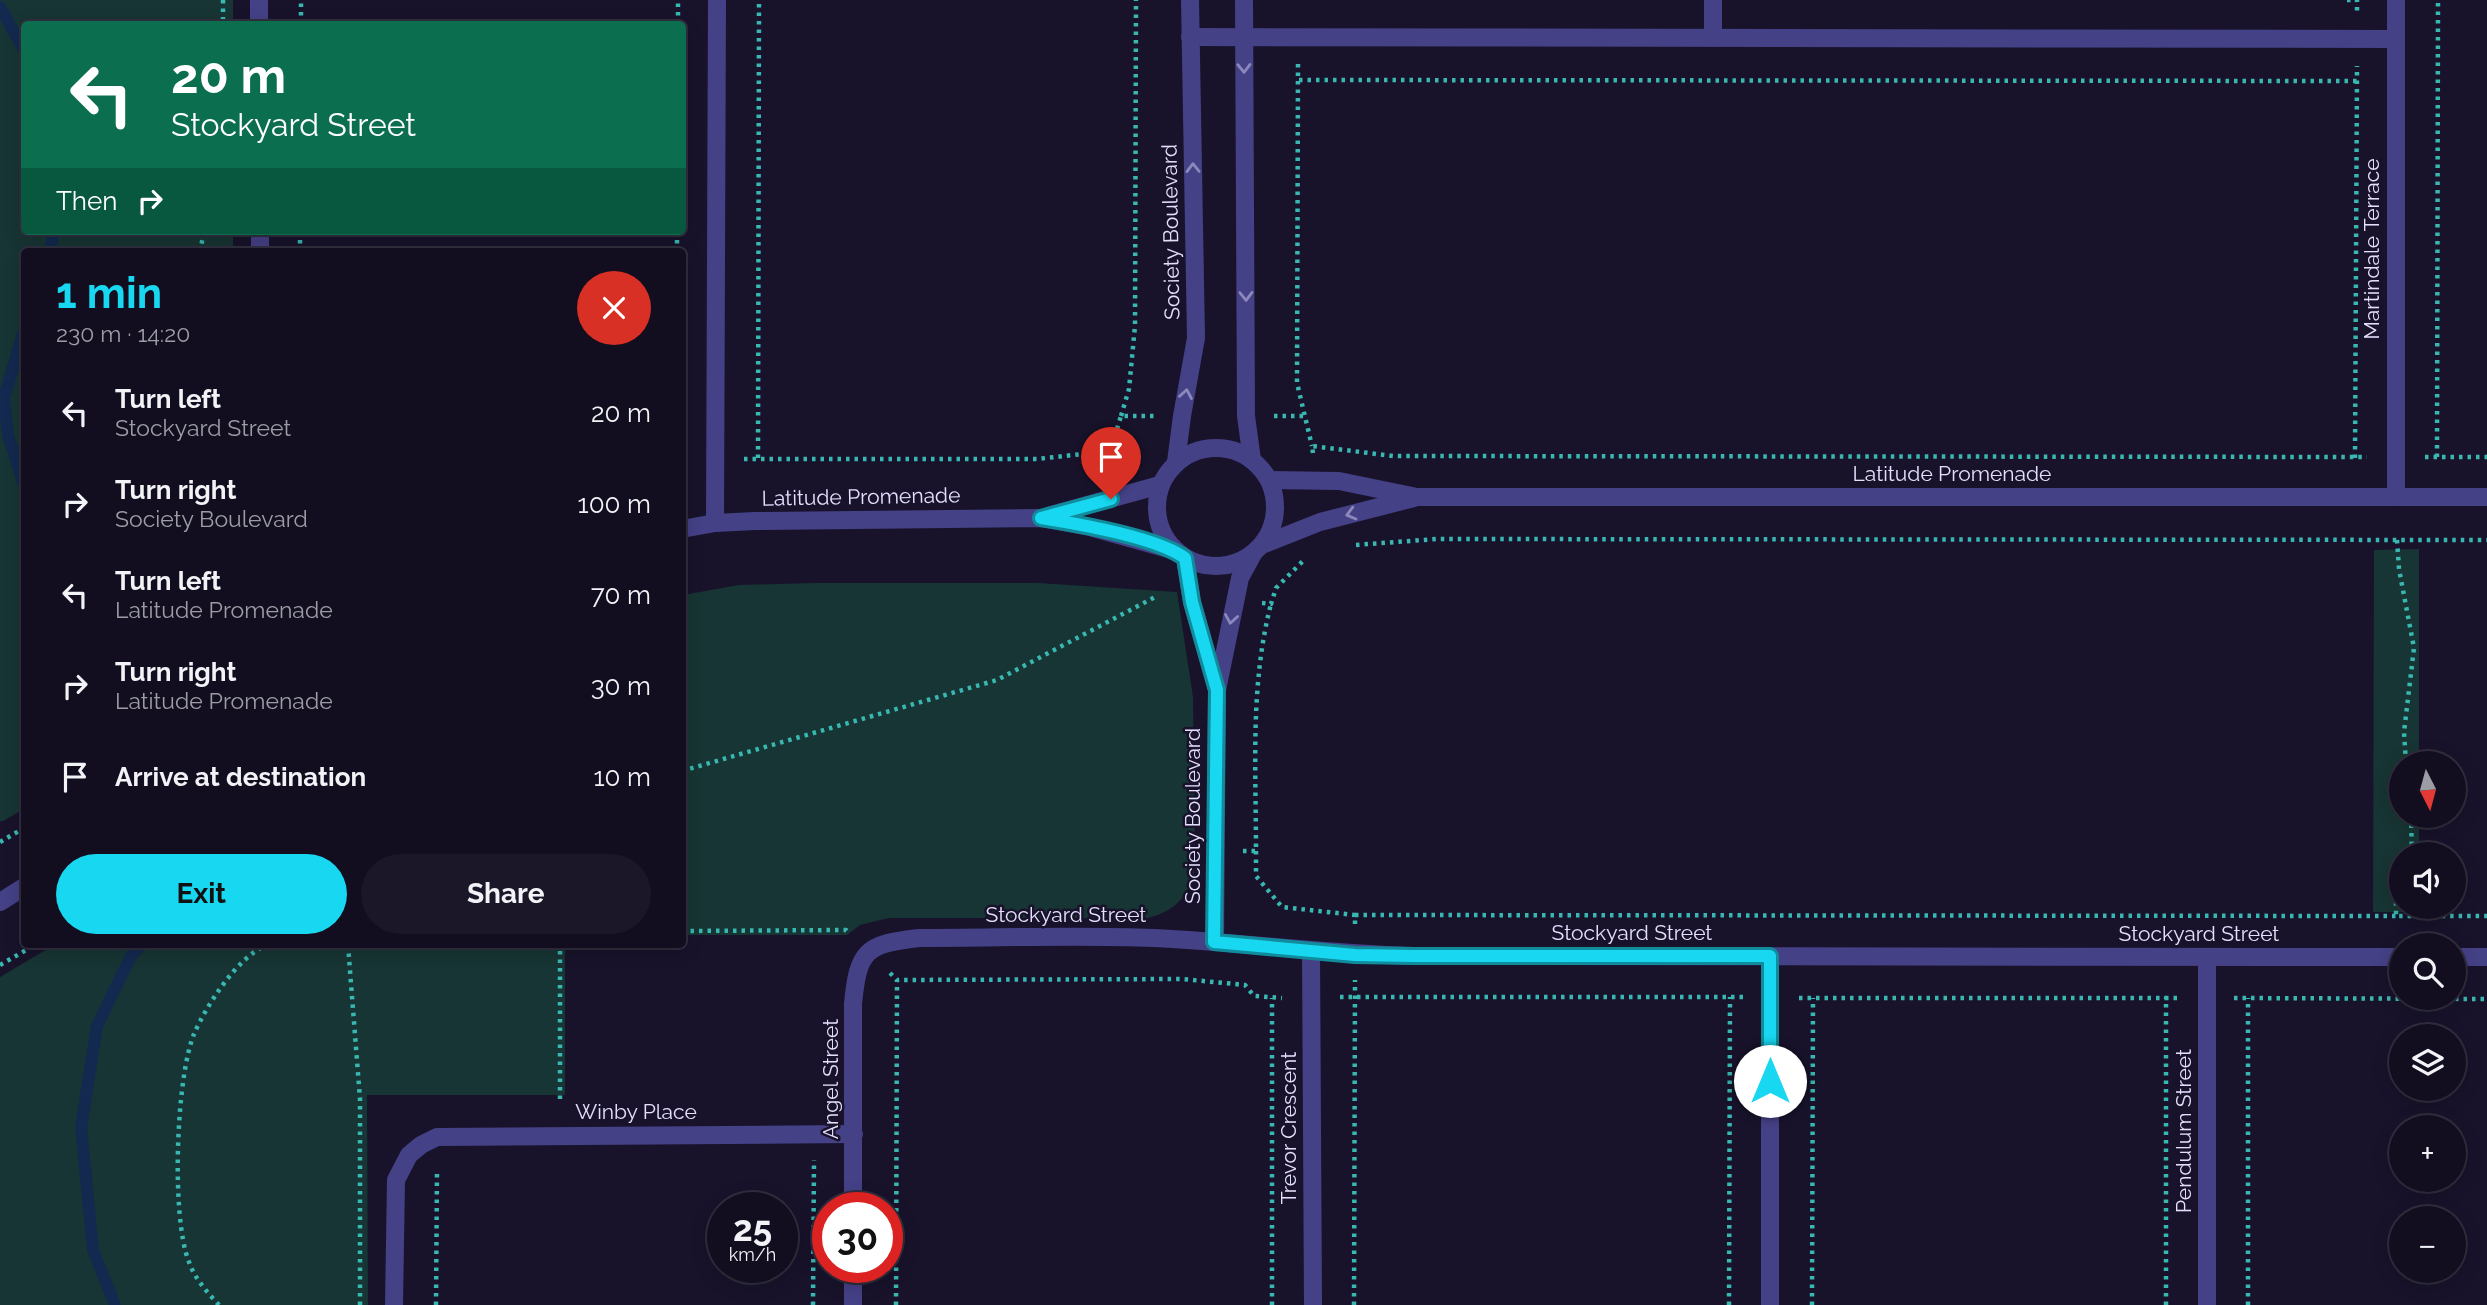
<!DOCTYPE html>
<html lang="en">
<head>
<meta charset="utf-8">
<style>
	body { margin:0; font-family:Raleway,sans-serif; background:#1b1729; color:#f1f3f6; height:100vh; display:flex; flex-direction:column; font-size:26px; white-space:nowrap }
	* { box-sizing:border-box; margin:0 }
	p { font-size:23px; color:#9c9ca5 }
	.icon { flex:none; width:38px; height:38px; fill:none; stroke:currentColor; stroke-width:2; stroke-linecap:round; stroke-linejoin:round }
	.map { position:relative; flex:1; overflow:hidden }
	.side { position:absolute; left:21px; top:248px; width:665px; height:700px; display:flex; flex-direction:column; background:#120e20; border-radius:7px; box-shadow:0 4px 18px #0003,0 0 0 2px #312e3e }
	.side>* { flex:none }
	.banner { position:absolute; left:21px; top:21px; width:665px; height:214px; border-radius:7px; box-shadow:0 4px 18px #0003,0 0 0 2px #312e3e; background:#0b6e4f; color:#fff; overflow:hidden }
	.needle { width:46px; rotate:174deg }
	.buttons { position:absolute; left:2389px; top:751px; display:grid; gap:14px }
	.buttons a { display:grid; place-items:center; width:77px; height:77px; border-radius:50%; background:#120e20; box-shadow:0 4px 18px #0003,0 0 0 2px #312e3e; font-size:35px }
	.speed { position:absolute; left:707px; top:1192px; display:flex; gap:14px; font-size:35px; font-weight:700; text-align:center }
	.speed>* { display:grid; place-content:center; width:91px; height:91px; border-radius:50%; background:#120e20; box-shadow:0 4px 18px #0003,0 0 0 2px #312e3e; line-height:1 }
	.speed small { font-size:18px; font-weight:400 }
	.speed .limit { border:10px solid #d22; background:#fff; color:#111 }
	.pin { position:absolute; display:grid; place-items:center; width:60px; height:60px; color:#fff; margin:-72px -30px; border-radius:50% 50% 50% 0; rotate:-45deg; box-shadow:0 0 7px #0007 }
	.pin .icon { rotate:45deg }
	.me { position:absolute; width:77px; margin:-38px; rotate:0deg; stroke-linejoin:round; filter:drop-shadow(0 0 5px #0008) }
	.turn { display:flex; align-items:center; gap:24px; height:147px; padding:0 35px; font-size:32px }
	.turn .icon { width:91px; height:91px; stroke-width:2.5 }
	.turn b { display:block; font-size:49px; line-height:60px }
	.then { display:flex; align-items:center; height:66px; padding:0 35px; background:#0003; gap:14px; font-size:26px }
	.round { display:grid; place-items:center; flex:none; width:74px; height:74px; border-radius:37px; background:#1b1729 }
	.summary { display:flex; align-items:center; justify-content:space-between; height:119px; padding:0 35px }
	h1 { font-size:42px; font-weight:700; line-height:52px; color:#18d7f0 }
	.action { display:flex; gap:14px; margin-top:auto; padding:14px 35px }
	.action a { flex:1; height:80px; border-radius:42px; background:#18d7f0; color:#111; font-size:28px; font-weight:700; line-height:80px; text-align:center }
	.action a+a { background:#1b1729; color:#f1f3f6 }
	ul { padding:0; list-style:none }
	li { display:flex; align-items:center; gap:21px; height:91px; padding:0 35px }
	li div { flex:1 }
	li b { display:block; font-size:26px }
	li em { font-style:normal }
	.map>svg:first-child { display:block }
	.green { fill:#173534 }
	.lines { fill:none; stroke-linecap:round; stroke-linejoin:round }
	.stream { stroke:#13294f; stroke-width:12 }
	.path { stroke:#39b7b1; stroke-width:4.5; stroke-dasharray:3.5 5; stroke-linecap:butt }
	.minor { stroke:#454187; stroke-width:18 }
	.oneway { stroke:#8c88bc }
	.route-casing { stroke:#108c9c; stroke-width:18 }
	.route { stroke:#18d7f0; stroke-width:12 }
	.labels { text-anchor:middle; stroke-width:5; stroke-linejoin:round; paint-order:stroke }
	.street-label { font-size:21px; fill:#e3dffd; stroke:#18132b }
</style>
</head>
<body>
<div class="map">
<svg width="2487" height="1305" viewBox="0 0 2487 1305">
	<rect width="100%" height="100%" fill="#18132b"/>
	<g class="green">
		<polygon points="0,0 233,0 233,24 24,24 24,231 233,231 233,252 24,252 24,809 3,821 0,821"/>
		<polygon points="2419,549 2419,763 2401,763 2401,816 2419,816 2419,854 2401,854 2401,906 2419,907 2419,912 2373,912 2374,550"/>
		<path d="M815 583H1038L1177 592 1193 697 1195 867C1190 895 1176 911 1148 918H889L860 925 847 935H683V595L739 585Z"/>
		<polygon points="54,945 565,945 565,1095 367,1095 368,1305 0,1305 0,977"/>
	</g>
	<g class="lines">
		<g class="stream">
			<polyline points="0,7 24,50"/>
			<polyline points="50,252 54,231"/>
			<polyline points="24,330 4,398 8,435 24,485"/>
			<polyline points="115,1305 93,1250 81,1127 97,1026 131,956 141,945"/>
		</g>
		<g class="path">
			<polyline points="223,0 223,24"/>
			<polyline points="2347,0 2357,0 2357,12"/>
			<polyline points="301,24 301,0"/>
			<polyline points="678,24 678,0"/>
			<polyline points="1298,64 1297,383 1312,446"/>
			<polyline points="1299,80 2357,81"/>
			<polyline points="200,252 204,231"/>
			<polyline points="300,252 300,231"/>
			<polyline points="677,252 677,231"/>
			<polyline points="1121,416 1129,389 1135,326 1136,0"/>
			<polyline points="1274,416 1305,416"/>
			<polyline points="1313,453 1312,446 1393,456 2367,457"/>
			<polyline points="2425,457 2487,457"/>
			<polyline points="2437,457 2438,0"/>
			<polyline points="758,458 759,0"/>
			<polyline points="2355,458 2357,66"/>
			<polyline points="744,459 1037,459 1110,451"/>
			<polyline points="1109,470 1108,458 1121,416 1154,416"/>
			<polyline points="2397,540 2399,569 2414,648 2404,732 2406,763"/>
			<polyline points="1356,545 1436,539 2487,540"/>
			<polyline points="1262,603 1271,604 1276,588 1303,561"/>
			<polyline points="682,771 997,680 1157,596"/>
			<polyline points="2411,816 2412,854"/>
			<polyline points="0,842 24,828"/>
			<path d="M1243 851H1256C1256 769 1250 684 1271 604"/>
			<polyline points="1256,851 1256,876 1282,907 1355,915 1355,926"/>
			<polyline points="2401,886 2396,900 2396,916 2487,916"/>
			<polyline points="1355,915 2396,916"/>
			<polyline points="682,931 846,930 848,933"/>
			<polyline points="348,945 360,1099 360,1305"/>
			<polyline points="0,965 35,945"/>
			<polyline points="890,973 897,980 1182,979 1245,985 1254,996 1282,998"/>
			<polyline points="1340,997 1744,997"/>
			<polyline points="1799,998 2166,998"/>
			<polyline points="2234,998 2487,999"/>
			<polyline points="560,1099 560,945"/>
			<path d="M219 1305C207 1292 195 1279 189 1262 171 1218 176 1078 194 1034 206 1006 238 956 267 945"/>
			<polyline points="436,1305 437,1169"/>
			<polyline points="813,1305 814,1160"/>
			<polyline points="896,1305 897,980"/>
			<polyline points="1272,1305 1272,998"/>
			<polyline points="1354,1305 1355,980"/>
			<polyline points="1729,1305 1730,997"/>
			<polyline points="1812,1305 1813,998"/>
			<polyline points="2166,1305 2166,998 2180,998"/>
			<polyline points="2248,1305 2248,998"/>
		</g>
		<g class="minor">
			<polyline points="259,0 259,24"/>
			<polyline points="1244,0 1246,416 1252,460"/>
			<polyline points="1190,37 2396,39"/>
			<polyline points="1713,38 1713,0"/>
			<polyline points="260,231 260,252"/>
			<circle cx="1216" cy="507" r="59"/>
			<polyline points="1176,462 1182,416 1196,338 1190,0"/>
			<polyline points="1269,480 1339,481 1417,497 2487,497"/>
			<polyline points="2396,497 2396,0"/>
			<polyline points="1048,516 1160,485"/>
			<polyline points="715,523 717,0"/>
			<polyline points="682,529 715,523 755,521 1041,518 1090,527 1176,551"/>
			<polyline points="1262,545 1320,522 1414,498"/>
			<polyline points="1185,558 1192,602 1216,687"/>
			<polyline points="0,902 24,887"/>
			<polyline points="1215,941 1217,690 1240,578 1253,554"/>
			<polyline points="1311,951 1313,1305"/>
			<polyline points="2207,957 2207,1305"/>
			<polyline points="2454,957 2487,957"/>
			<path d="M853 1208V1004C858 950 866 944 919 938 997 938 1076 935 1154 938 1240 942 1327 954 1413 956L2401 957"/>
			<polyline points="394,1305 396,1180 409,1155 421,1145 437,1137 854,1134"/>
			<polyline points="853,1305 853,1267"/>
			<polyline points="1770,1305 1770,956"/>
		</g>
	</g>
	<defs><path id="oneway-chevron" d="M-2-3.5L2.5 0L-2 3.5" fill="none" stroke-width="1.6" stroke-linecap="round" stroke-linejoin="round" transform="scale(1.75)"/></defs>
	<g class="oneway">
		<use href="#oneway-chevron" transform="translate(1244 68) rotate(89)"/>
		<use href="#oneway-chevron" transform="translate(1193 168) rotate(-91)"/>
		<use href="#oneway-chevron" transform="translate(1246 296) rotate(89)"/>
		<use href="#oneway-chevron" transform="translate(1186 394) rotate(-80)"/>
		<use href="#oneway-chevron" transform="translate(1351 514) rotate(165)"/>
		<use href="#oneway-chevron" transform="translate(1231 619) rotate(99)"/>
	</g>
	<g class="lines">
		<defs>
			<path id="route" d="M1111 499 1041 518C1079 524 1156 537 1185 558L1192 602 1217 690 1214 942 1355 955 1413 956H1770V1081"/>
		</defs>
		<use href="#route" class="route-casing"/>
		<use href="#route" class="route"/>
	</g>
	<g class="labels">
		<g class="street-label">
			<text transform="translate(1171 232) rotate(-91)" y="7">Society Boulevard</text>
			<text transform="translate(2372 249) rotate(-90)" y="7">Martindale Terrace</text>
			<text x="1952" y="481">Latitude Promenade</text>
			<text transform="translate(861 497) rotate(-1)" y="7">Latitude Promenade</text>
			<text transform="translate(1193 816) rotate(-90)" y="7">Society Boulevard</text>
			<text x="1066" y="922">Stockyard Street</text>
			<text x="1632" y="940">Stockyard Street</text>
			<text x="2199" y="941">Stockyard Street</text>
			<text transform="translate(831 1079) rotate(-90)" y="7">Angel Street</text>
			<text x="636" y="1119">Winby Place</text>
			<text transform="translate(1289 1128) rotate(-90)" y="7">Trevor Crescent</text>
			<text transform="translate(2184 1131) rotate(-90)" y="7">Pendulum Street</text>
		</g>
	</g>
</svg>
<div class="buttons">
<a><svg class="needle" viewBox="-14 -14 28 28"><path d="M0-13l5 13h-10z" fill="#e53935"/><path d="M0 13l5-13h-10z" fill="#9c9ca5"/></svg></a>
<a><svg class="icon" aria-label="sound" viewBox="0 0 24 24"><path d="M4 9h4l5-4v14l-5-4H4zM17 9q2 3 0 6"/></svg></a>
<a><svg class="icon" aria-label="search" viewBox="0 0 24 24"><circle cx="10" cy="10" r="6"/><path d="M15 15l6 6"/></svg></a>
<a><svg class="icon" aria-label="layers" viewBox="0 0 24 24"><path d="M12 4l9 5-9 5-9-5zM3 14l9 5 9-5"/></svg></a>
<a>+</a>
<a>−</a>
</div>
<div class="speed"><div>25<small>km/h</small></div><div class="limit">30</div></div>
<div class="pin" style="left:1111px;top:499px;background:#d93025"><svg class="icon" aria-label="arrive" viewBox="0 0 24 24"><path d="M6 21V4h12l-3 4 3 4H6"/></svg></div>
<svg class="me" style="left:1770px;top:1081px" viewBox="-20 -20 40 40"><circle r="19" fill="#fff"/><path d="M0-13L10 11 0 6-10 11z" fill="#18d7f0"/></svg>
<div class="banner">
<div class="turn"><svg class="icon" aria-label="left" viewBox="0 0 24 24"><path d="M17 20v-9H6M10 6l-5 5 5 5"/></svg><div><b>20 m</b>Stockyard Street</div></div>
<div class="then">Then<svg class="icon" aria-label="right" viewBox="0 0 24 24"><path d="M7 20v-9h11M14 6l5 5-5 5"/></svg></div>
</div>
<section class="side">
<div class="summary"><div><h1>1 min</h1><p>230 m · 14:20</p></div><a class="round" style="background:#d93025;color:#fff"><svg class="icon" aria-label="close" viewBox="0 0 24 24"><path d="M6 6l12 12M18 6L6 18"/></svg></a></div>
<ul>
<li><svg class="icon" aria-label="left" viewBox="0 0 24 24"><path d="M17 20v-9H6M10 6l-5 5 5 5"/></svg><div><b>Turn left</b><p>Stockyard Street</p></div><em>20 m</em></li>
<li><svg class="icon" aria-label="right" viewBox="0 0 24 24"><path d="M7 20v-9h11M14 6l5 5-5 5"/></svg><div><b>Turn right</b><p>Society Boulevard</p></div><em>100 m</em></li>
<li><svg class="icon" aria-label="left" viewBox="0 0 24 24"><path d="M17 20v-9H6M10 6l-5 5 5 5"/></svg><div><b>Turn left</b><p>Latitude Promenade</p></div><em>70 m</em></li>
<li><svg class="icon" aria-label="right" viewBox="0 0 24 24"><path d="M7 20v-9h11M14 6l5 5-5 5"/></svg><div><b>Turn right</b><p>Latitude Promenade</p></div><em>30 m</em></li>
<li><svg class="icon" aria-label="arrive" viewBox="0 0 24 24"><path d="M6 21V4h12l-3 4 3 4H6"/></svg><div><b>Arrive at destination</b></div><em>10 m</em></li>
</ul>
<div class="action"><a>Exit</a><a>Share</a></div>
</section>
</div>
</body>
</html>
